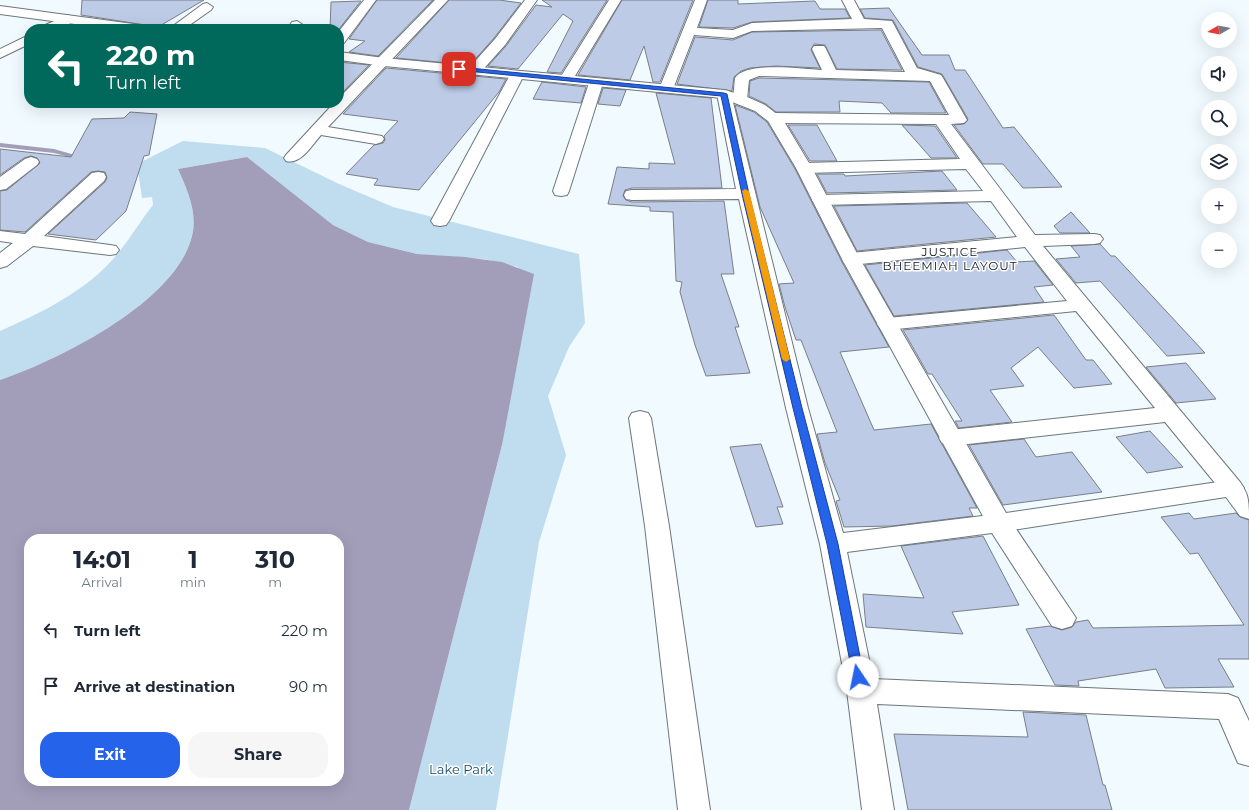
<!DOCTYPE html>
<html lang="en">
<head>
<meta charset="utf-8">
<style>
	body { margin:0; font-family:Montserrat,sans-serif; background:#f6f6f7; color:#1f2937; height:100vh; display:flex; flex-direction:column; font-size:15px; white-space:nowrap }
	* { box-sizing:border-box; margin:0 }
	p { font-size:13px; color:#747a83 }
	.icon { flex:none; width:22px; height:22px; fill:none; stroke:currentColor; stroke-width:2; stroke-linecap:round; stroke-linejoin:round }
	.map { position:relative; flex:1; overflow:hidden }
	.side { position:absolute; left:24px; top:534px; width:320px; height:252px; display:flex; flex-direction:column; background:#fff; border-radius:16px; box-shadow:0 4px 16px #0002 }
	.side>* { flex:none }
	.hud { position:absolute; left:24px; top:24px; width:320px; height:84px; border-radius:16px; box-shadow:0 4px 16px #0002; background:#00695c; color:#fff; overflow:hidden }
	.needle { width:26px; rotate:260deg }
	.tools { position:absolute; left:1201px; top:12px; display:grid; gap:8px }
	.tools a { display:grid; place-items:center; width:36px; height:36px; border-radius:50%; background:#fff; box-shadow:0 4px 16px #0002; font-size:20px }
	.pin { position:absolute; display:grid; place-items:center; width:34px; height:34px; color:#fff; margin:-17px; border-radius:8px; box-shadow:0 2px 6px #0006 }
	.me { position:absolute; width:44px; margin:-22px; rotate:349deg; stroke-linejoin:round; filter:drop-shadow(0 0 3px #0008) }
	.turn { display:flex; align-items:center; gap:14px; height:84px; padding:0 16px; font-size:18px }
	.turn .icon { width:52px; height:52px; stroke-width:2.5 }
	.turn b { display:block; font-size:28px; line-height:34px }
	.eta { display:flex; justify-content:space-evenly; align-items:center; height:68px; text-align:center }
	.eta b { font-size:24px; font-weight:700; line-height:28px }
	.button { display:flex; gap:8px; margin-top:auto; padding:8px 16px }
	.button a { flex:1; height:46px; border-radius:16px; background:#2563eb; color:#fff; font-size:16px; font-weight:700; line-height:46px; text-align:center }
	.button a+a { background:#f6f6f7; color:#1f2937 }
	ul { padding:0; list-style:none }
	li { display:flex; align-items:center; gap:12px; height:56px; padding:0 16px }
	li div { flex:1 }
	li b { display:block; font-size:15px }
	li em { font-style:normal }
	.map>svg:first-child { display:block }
	.green { fill:#bfddee }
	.water { fill:#a29db9; fill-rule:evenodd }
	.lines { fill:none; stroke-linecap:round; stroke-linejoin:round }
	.stream { fill:#a29db9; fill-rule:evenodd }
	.building { fill:#bdcbe6; stroke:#7a7f88 }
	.minor-casing { stroke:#6c777c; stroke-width:2 }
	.tertiary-casing { stroke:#6c777c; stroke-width:2 }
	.minor { fill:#fff; fill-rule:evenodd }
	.tertiary { fill:#fff; fill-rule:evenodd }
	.route { fill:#2563eb; stroke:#184099 }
	.slow { fill:#f59e0b }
	.labels { text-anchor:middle; stroke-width:3; stroke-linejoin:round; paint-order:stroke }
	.neighbourhood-label { font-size:12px; letter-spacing:1px; fill:#131719; stroke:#fff }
	.near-park-label { font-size:13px; fill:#114b63; stroke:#fff }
</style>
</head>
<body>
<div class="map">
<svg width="1249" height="810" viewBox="0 0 1249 810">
	<rect width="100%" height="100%" fill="#f0faff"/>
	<path class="green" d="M183 141 265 148 339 184 393 207 579 254 585 323 569 347 548 396 566 455 539 542 496 810H409L502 445 518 267 484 259 417 254 368 242 333 225 247 157 178 169C187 189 198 214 192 236 175 302 60 360 0 380V331C43 312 89 290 119 252 131 237 141 220 153 205L152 197 142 198 137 164Z"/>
	<path class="water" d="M247 157 333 225 368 242 417 254 465 257 502 262 534 274 502 445 409 810H0V380C59 360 176 302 192 236 198 213 187 189 178 169ZM29 539H339V781H29Z"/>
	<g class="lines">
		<polygon class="stream" points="0,143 54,149 89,159 85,161 54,153 0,147"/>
	</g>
	<g class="building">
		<polygon points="82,0 204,0 158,27 81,15"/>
		<polygon points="377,0 433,0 378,56 349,52 365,41 349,39"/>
		<polygon points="449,0 499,0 521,3 494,38 470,65 396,58"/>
		<polygon points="542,0 607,0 561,73 547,72 573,21 563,14 518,69 488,66 506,46 536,5 552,7"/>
		<polygon points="622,0 693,0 660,82 653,82 644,46 630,80 578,75"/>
		<polygon points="708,0 738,0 738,4 815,1 820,9 845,9 850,18 752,22 733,28 699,27"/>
		<polygon points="361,1 339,29 330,29 331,2"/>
		<polygon points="889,8 922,55 949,55 955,70 965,70 1003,128 1014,127 1062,187 1023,188 1003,164 983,164 954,125 964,124 968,119 942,74 918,67 893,20 865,18 860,9"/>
		<polygon points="881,30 902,70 837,69 825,45 814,44 811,50 820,68 776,66 750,68 741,71 734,77 732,91 677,84 695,37 733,40 752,32"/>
		<polygon points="339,62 369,65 339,96"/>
		<polygon points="386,68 506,79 499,92 419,190 374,185 378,179 346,174 374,145 383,143 385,140 384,136 398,121 343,114"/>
		<polygon points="759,78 929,82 946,113 891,113 882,103 839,101 840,112 776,112 766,104 749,96 750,81"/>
		<polygon points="542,82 586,87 581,103 533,99"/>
		<polygon points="603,88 626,90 620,106 598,104"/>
		<polygon points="656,93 711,98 722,188 632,188 625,190 623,196 626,200 632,202 724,201 734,274 721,274 739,327 735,327 750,373 706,376 695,345 680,292 682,282 676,281 673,212 650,211 650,207 608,204 617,167 649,169 649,163 675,164"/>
		<polygon points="735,105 754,112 767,122 795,169 843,264 889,347 840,352 874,430 931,424 977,508 969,508 973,516 892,526 844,527 836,501 840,500 825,463 817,434 837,432 801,340 796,340 785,307 779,284 794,283 760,207"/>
		<polygon points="130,112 157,114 149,155 144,156 126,211 96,240 48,234 105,182 107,178 105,172 98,171 91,172 25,232 0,230 0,191 7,190 40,163 37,158 31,156 24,158 0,175 0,149 71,157 92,119 124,118"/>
		<polygon points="788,125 817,125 837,161 810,161"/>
		<polygon points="902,125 935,126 957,158 931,158"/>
		<polygon points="942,171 957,190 827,193 817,174 844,174 845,176"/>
		<polygon points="967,203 996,237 857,251 834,206"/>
		<polygon points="1071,212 1090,233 1060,233 1054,226"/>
		<polygon points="1100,244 1111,256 1115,256 1205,353 1167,356 1100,281 1076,283 1056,259 1080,257 1071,246"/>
		<polygon points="1007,250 1017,262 1034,261 1053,285 1034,287 1044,302 894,316 865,265"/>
		<polygon points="1054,315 1086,360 1093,360 1112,384 1074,388 1038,347 1011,368 1024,386 990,390 1012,422 959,428 955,421 962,421 932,374 928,374 903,330"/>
		<polygon points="1186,363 1216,399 1176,403 1146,367"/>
		<polygon points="1150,431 1183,467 1147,473 1116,437"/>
		<polygon points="1024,439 1036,457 1072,452 1102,492 1003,505 969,445"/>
		<polygon points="761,444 783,507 777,507 783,524 756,527 730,447"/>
		<polygon points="1189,513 1194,519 1236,513 1240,517 1249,520 1249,659 1218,659 1234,687 1165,688 1156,669 1078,681 1079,686 1055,685 1026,629 1050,626 1062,630 1072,627 1076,622 1088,620 1093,628 1244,625 1198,553 1190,554 1161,517"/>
		<polygon points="983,536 1019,605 952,612 963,634 866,627 863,594 924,598 901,546"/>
		<polygon points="1023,712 1086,715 1103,785 1105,785 1112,810 908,810 894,734 1028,737"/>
	</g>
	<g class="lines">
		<defs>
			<g id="minor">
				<polygon points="364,0 376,0 344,43 339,44 339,31"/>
				<path d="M435 0H448L328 127 382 136 384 139 382 142 376 144 321 135C312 145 301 165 286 161L284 158 286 155 334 103H339V98Z"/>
				<polygon points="525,0 537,0 505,45 479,74 469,74 467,71 469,68 495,39"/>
				<polygon points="609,0 621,0 572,81 562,81 560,78"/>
				<path d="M695 0H707L697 28 733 30 752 23 852 19 842 0H854L864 19 892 21 917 68 941 75 943 78 967 120 964 123 951 124 1035 235 1094 234 1100 235 1103 239 1100 243 1094 244 1043 246 1240 482 1244 488 1240 494 1232 496 1224 494 1165 422 950 446 942 443 939 438 942 433 950 430 1155 408 1076 311 887 330 880 328 877 324 880 320 887 318 1067 301 1025 247 851 265 844 263 842 259 844 255 851 253 1017 237 991 201 821 205 815 204 812 200 815 196 821 195 983 191 966 169 804 173 798 171 796 168 798 165 804 163 960 159 936 124 774 123 769 121 766 118 769 115 774 113 949 115 930 81 759 76 749 80 747 99 745 102H735L733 99 735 78C747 61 802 69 822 70L812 49 814 46H824L826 49 836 70 905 72 882 28 752 31 733 38 694 35 673 89 671 92H661L659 89Z"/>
				<polygon points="207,3 213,7 211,10 184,29 169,29 203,4"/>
				<path d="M68 15 74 19C67 29 53 29 42 29L43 26Z"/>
				<polygon points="297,21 303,25 300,29 287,29 292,22"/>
				<polygon points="29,35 29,44 0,58 0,49"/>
				<polygon points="517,71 522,72 524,75 449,221 446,225 440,226 434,225 431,221 510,75 512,72"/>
				<polygon points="596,79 601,80 603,83 569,191 567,195 561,196 555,195 553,191 589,83 591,80"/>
				<polygon points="724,90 729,91 731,94 808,408 843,533 999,514 1008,517 1076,618 1072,626 1062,629 1052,626 992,533 847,552 873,679 1228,694 1238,698 1249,721 1249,766 1238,763 1219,719 877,704 894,810 862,810 847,691 820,544 786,408 739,199 632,200 626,199 624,195 626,191 632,190 736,189 717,94 719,91"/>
				<polygon points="31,157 37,159 39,162 37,165 6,189 0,190 0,177 25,159"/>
				<polygon points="98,172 104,173 106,177 104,181 44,236 110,245 116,246 119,250 116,254 110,255 33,246 7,266 0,268 0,253 13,243 0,241 0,231 25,234 92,173"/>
				<polygon points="640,411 648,413 651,418 669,526 710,810 678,810 645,526 629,418 632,413"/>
			</g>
			<g id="tertiary">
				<polygon points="0,6 141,25 147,29 112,29 0,14"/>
				<path d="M339 52 384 58 724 90 745 96 765 105 782 118 812 168 860 259 1006 513 1232 480C1249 486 1249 501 1249 519L1240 516 1226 497 999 532 990 529 842 259 796 168 768 121 755 111 722 98 384 66 339 60Z"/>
			</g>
		</defs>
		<use href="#minor" class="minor-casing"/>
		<use href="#tertiary" class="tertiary-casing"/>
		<use href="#minor" class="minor"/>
		<use href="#tertiary" class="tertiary"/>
	</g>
	<polygon class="route" points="459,67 724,93 727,94 749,194 802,408 838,544 864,677 863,680 858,682 854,680 853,677 827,544 793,408 742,194 721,96 457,70"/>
	<polygon class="slow" points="745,189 749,191 790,359 786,362 782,359 742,191"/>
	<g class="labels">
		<g class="neighbourhood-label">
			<text x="950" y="256">JUSTICE<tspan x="950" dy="14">BHEEMIAH LAYOUT</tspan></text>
		</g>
		<g class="near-park-label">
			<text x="461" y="774">Lake Park</text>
		</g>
	</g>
</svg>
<div class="tools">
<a><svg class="needle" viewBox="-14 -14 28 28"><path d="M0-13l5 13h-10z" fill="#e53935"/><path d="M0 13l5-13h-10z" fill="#747a83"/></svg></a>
<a><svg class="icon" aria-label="sound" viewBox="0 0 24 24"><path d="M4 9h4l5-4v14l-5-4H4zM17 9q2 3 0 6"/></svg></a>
<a><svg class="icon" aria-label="search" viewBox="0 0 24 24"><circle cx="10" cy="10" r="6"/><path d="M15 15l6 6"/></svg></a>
<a><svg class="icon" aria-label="layers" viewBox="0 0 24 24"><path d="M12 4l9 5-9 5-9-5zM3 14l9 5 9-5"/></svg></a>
<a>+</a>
<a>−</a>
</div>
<div class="pin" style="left:459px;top:69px;background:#d93025"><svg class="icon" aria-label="arrive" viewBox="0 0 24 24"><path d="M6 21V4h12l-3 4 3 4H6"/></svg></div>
<svg class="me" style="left:858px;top:677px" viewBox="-20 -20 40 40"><circle r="19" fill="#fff"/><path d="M0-13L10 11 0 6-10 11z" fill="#2563eb"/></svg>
<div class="hud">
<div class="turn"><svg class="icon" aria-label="left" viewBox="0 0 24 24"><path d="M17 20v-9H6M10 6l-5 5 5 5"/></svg><div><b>220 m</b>Turn left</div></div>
</div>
<section class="side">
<div class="eta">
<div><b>14:01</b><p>Arrival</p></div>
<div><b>1</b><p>min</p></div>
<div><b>310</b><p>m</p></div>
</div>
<ul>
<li><svg class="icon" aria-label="left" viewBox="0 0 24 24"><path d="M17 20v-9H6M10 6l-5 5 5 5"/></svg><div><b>Turn left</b></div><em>220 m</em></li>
<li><svg class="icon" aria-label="arrive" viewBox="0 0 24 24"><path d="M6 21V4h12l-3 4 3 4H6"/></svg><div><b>Arrive at destination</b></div><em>90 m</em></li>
</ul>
<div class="button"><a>Exit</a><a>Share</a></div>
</section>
</div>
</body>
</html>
